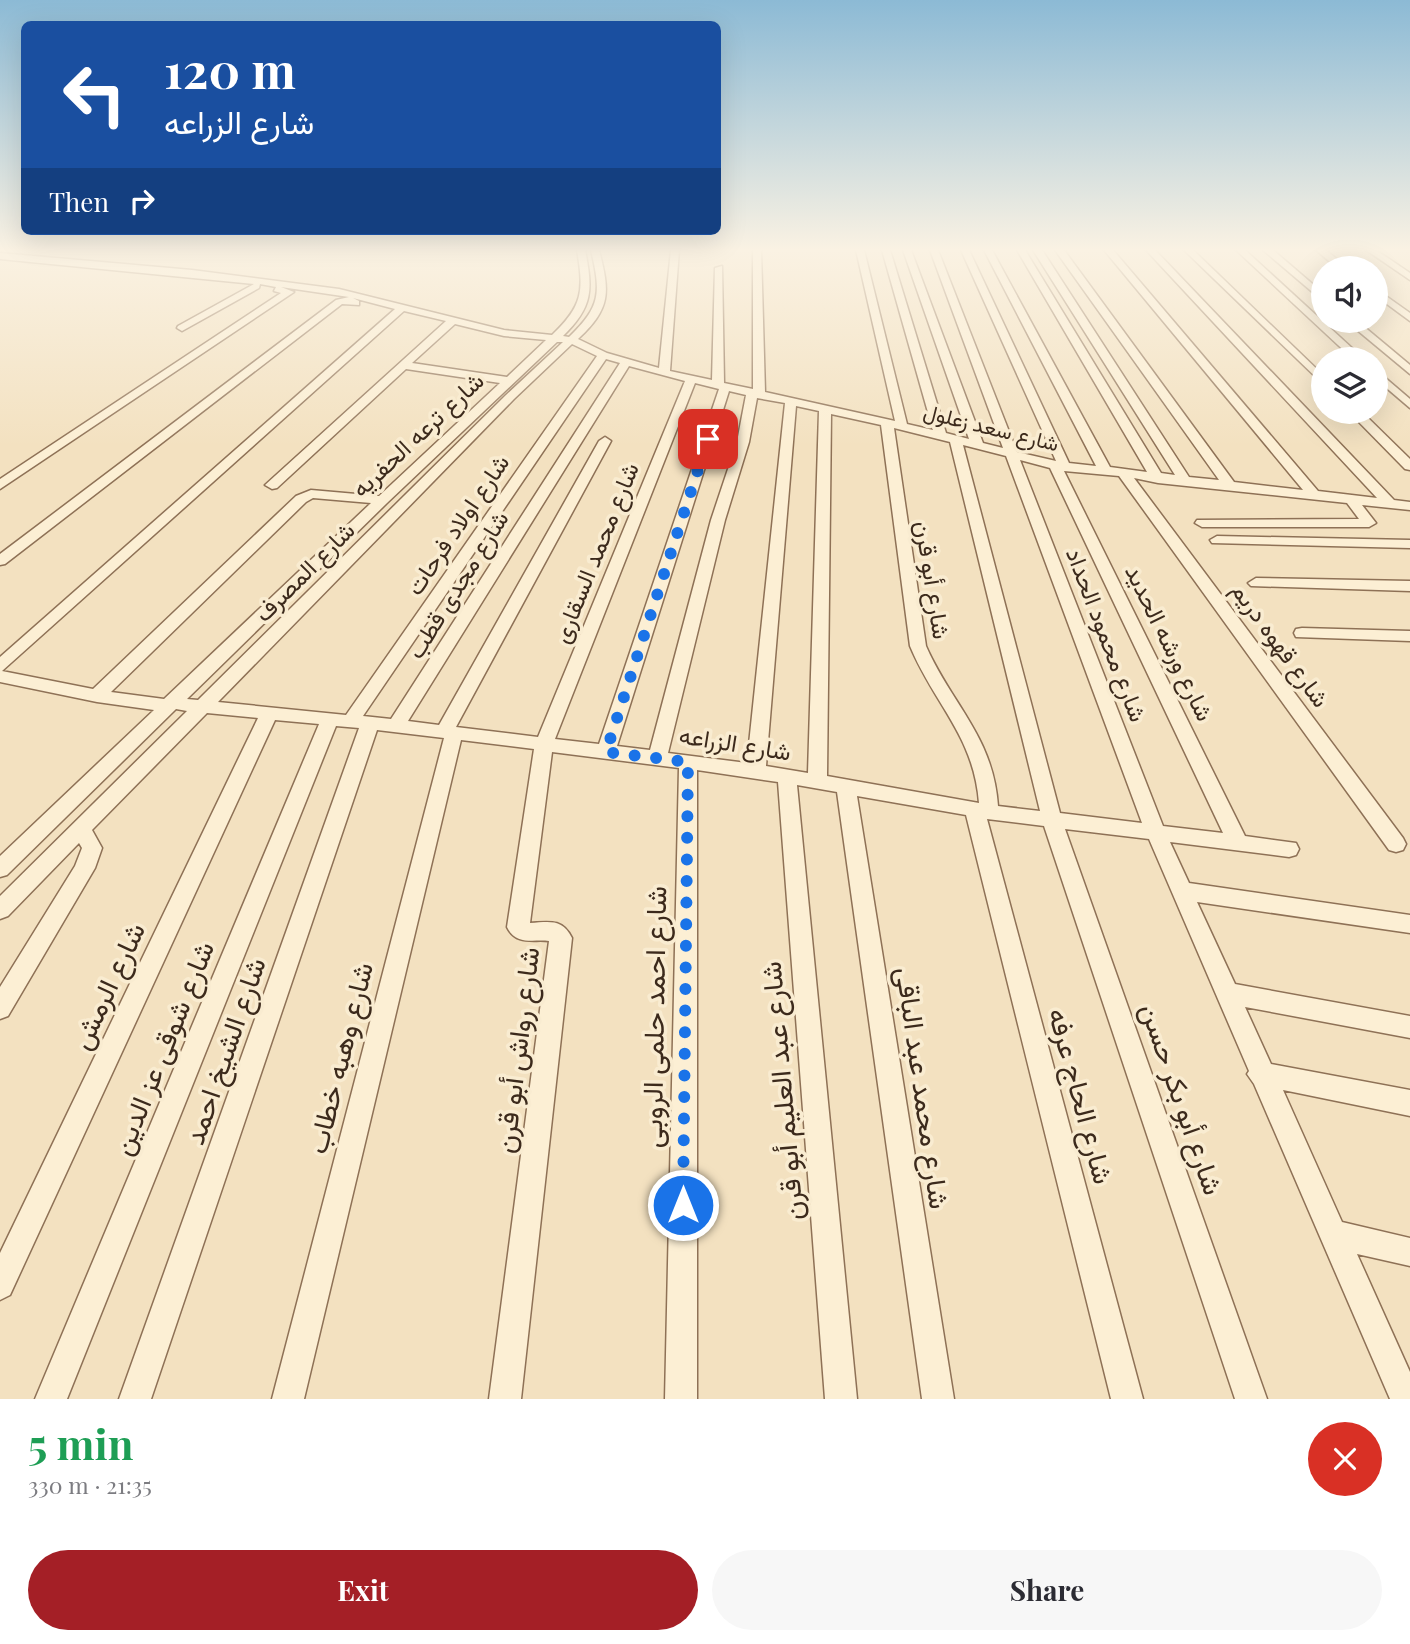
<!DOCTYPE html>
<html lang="en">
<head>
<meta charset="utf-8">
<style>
	body { margin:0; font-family:"Playfair Display",Vazirmatn,serif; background:#f7f7f7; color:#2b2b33; height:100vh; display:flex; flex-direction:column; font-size:26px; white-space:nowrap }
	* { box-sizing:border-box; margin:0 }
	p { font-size:23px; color:#7c7c81 }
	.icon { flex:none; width:38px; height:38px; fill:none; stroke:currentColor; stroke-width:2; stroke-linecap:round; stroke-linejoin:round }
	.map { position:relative; height:1399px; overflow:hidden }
	.panel { display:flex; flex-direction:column; background:#fff; flex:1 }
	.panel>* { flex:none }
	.banner { position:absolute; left:21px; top:21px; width:700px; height:214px; border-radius:10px; box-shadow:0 7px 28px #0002; background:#1a4fa0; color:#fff; overflow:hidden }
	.buttons { position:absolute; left:1311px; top:256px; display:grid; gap:14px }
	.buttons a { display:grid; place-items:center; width:77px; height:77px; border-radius:50%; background:#fff; box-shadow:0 7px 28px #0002; font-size:35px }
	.pin { position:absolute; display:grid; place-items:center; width:60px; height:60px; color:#fff; margin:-30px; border-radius:14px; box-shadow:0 4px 10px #0006 }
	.me { position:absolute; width:77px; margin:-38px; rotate:0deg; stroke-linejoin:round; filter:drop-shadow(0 0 5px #0008) }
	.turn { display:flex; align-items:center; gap:24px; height:147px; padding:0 28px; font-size:32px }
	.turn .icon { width:91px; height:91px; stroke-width:2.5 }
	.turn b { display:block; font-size:49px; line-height:60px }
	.then { display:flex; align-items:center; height:66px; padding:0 28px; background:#0003; gap:14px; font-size:26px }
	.round { display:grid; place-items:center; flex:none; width:74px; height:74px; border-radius:37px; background:#f7f7f7 }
	.summary { display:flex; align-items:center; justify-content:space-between; height:119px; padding:0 28px }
	h1 { font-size:42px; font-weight:700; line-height:52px; color:#1e9e55 }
	.cta { display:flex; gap:14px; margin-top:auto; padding:14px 28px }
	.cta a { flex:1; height:80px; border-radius:42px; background:#a41f26; color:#fff; font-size:28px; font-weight:700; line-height:80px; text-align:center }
	.cta a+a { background:#f7f7f7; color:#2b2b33 }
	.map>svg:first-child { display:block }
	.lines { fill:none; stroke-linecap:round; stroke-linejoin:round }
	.minor-casing { stroke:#8e7156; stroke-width:3 }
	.minor { fill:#fcefd4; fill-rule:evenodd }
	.route { stroke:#1a73e8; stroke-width:12; stroke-dasharray:0 21.6 }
	.labels { text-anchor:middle; stroke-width:7; stroke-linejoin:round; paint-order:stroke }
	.far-street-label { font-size:21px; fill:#3c2a1c; stroke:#f9ecd1 }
	.street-label { font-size:24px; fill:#3c2a1c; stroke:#f9ecd1 }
	.near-street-label { font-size:28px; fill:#3c2a1c; stroke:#f9ecd1 }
</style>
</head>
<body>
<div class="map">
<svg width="1410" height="1399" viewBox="0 0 1410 1399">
	<rect width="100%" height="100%" fill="#f3e1c0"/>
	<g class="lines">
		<defs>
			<g id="minor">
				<path d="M577 250H585C593 290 593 307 563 336L569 337C601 306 601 293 591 250H599C610 293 611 308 578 339L607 353 659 368 671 250H679L670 371 712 380 715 268 722 266 724 383 753 389V250H761L765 392 895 421 856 250H864L907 424 933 430 882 250H890L946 433 969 439 903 250H911L983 443 1003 448 930 250H938L1017 452 1056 461 961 250H969L1069 463 1096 466 984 250H992L1110 467 1147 472 1017 250H1025L1161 473 1175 475 1033 250H1042L1189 477 1219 480 1055 250H1064L1234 482 1303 490 1104 250H1113L1318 491 1377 498 1146 250H1155L1394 500 1410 502V510L1362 505 1376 523 1369 527H1202L1195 523 1197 520 1359 519 1347 503 1158 483 1134 478 1403 838 1406 844 1403 850 1396 852 1389 850 1119 476 1064 471 1245 836 1296 843 1299 849 1296 855 1289 857 1170 842 1189 883 1410 915V933L1197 902 1235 984 1410 1016V1038L1245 1007 1271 1064 1410 1090V1116L1283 1090 1342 1222 1410 1238V1266L1357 1254 1410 1372V1399H1390L1254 1084 1247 1074 1249 1071 1149 839 1065 829 1267 1399H1235L1044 826 987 819 1143 1399H1111L966 815 857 796 954 1399H922L837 792 797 785 857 1399H825L778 782 697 770V1399H665L679 768 552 752 530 923C549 922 562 918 572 938L521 1399H489L549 941C533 939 516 946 507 927L534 749 461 740 304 1399H272L444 738 377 730 151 1399H119L359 728 336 726 67 1399H35L319 724 275 720 10 1295 0 1300V1253L258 718 207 713 92 830 102 848 95 868 8 1016 0 1019V987L75 866 82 848 79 843 8 916 0 919V896L187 711 176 709 7 875 0 877V856L154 710 97 702 0 682V657L395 309 353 298 359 301V305L342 304 5 564 0 565V554L336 300 349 297 281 287 294 292 0 489V479L281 293 274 291 276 287 260 284 259 288 182 331 177 328 178 326 254 284 0 259V253L192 270 339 289 504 330 552 335C583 306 584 291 577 250ZM404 311 446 321 265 485 272 489 277 488 406 369 500 383 379 496 311 490 296 496 93 689 2 671ZM455 324 504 336 546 340 507 377 412 363ZM557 342H563L506 395 198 700 187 699 387 503ZM572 344 597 356 346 715 218 702 514 399ZM606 359 620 363 391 719 363 716ZM629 366 685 381 538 737 456 727 611 441 605 437 599 441 439 725 408 721ZM695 383 719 389 599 744 555 739ZM729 391 746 395 737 442 711 520 650 750 617 746ZM757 398 785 403 747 763 668 753 725 520 749 442ZM796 406 819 411 808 773 766 766ZM831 414 881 425 910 646C934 704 974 736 979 803L827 776ZM894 428 950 442 1040 811 998 806C993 736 952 705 926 646ZM963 445 1006 456 1142 823 1060 813ZM1020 460 1050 468 1223 833 1163 826ZM313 498 371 503 164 699 111 692 306 502Z"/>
				<polygon points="1184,250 1193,250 1323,375 1323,384"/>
				<polygon points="1236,250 1245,250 1364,359 1353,359"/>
				<polygon points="1263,250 1273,250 1323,293 1323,301"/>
				<polygon points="1316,250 1326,250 1347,268 1337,268"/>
				<polygon points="1366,250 1376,250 1410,273 1410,280"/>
				<polygon points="1376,289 1410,313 1410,321 1376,296"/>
				<polygon points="1345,320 1356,320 1410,365 1410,374"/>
				<polygon points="1376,370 1410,399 1410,408 1376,379"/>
				<polygon points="1348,411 1361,411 1410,459 1410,470 1405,469"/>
				<polygon points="1217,536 1410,540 1410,548 1212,543 1210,540"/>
				<polygon points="1256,578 1410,581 1410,591 1251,586 1248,583"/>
				<polygon points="1302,628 1410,631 1410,641 1296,637 1294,633 1296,629"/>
			</g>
		</defs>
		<use href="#minor" class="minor-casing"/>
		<use href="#minor" class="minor"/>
	</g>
	<linearGradient id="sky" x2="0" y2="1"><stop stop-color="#8cbad5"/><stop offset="0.56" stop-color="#faf2e3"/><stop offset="1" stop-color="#faf2e3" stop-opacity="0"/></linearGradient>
	<rect width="1410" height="446" fill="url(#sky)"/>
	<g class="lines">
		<polyline class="route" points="683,1205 688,762 606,752 708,439"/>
	</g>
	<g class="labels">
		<g class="far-street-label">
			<text transform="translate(991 428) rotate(14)" y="7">شارع سعد زعلول</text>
		</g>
		<g class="street-label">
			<text transform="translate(418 435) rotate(-43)" y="8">شارع ترعه الحفريه</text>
			<text transform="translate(458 525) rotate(-56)" y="8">شارع اولاد فرحات</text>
			<text transform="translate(596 553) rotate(-68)" y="8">شارع محمد السقارى</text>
			<text transform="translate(305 572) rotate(-45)" y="8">شارع المصرف</text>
			<text transform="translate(932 580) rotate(81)" y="8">شارع أبو قرن</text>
			<text transform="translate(458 585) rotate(-58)" y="8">شارع مجدى قطب</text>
			<text transform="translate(1106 635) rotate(69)" y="8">شارع محمود الحداد</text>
			<text transform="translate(1169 643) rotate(64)" y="8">شارع ورشه الحديد</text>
			<text transform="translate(1280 645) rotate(54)" y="8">شارع قهوه دريم</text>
			<text transform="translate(735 744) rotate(9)" y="8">شارع الزراعه</text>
		</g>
		<g class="near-street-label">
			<text transform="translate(108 986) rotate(-65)" y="10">شارع الرمش</text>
			<text transform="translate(654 1017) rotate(-89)" y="10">شارع احمد حلمى الروبى</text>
			<text transform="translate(163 1048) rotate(-68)" y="10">شارع شوقى عز الدين</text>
			<text transform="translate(517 1050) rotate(-83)" y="10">شارع رواش أبو قرن</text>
			<text transform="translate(225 1051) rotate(-71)" y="10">شارع الشيخ احمد</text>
			<text transform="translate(340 1058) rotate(-76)" y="10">شارع وهبه خطاب</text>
			<text transform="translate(923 1088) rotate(82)" y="10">شارع محمد عبد الباقى</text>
			<text transform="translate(782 1091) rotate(-95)" y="10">شارع عبد العليم أبو قرن</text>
			<text transform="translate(1081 1096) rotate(75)" y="10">شارع الحاج عرفه</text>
			<text transform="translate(1182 1099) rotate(71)" y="10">شارع أبو بكر حسن</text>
		</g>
	</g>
</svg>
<div class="buttons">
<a><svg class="icon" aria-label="sound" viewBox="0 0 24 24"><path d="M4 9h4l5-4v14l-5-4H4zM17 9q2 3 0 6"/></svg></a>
<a><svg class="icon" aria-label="layers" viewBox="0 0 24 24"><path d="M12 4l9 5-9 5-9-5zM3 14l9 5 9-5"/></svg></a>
</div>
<div class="pin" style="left:708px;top:439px;background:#d93025"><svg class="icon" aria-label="arrive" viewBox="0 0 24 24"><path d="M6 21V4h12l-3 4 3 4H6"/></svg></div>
<svg class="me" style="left:683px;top:1205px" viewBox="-20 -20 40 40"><circle r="17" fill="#1a73e8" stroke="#fff" stroke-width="3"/><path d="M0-11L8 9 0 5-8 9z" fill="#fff"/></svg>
<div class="banner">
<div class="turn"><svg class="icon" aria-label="left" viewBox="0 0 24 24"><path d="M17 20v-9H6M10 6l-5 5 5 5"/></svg><div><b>120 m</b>شارع الزراعه</div></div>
<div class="then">Then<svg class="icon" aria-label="right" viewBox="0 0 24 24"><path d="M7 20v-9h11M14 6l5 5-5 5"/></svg></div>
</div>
</div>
<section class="panel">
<div class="summary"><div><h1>5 min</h1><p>330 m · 21:35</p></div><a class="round" style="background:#d93025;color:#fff"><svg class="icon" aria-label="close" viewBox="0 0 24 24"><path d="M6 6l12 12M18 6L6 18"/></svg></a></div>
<div class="cta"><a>Exit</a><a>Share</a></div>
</section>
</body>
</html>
